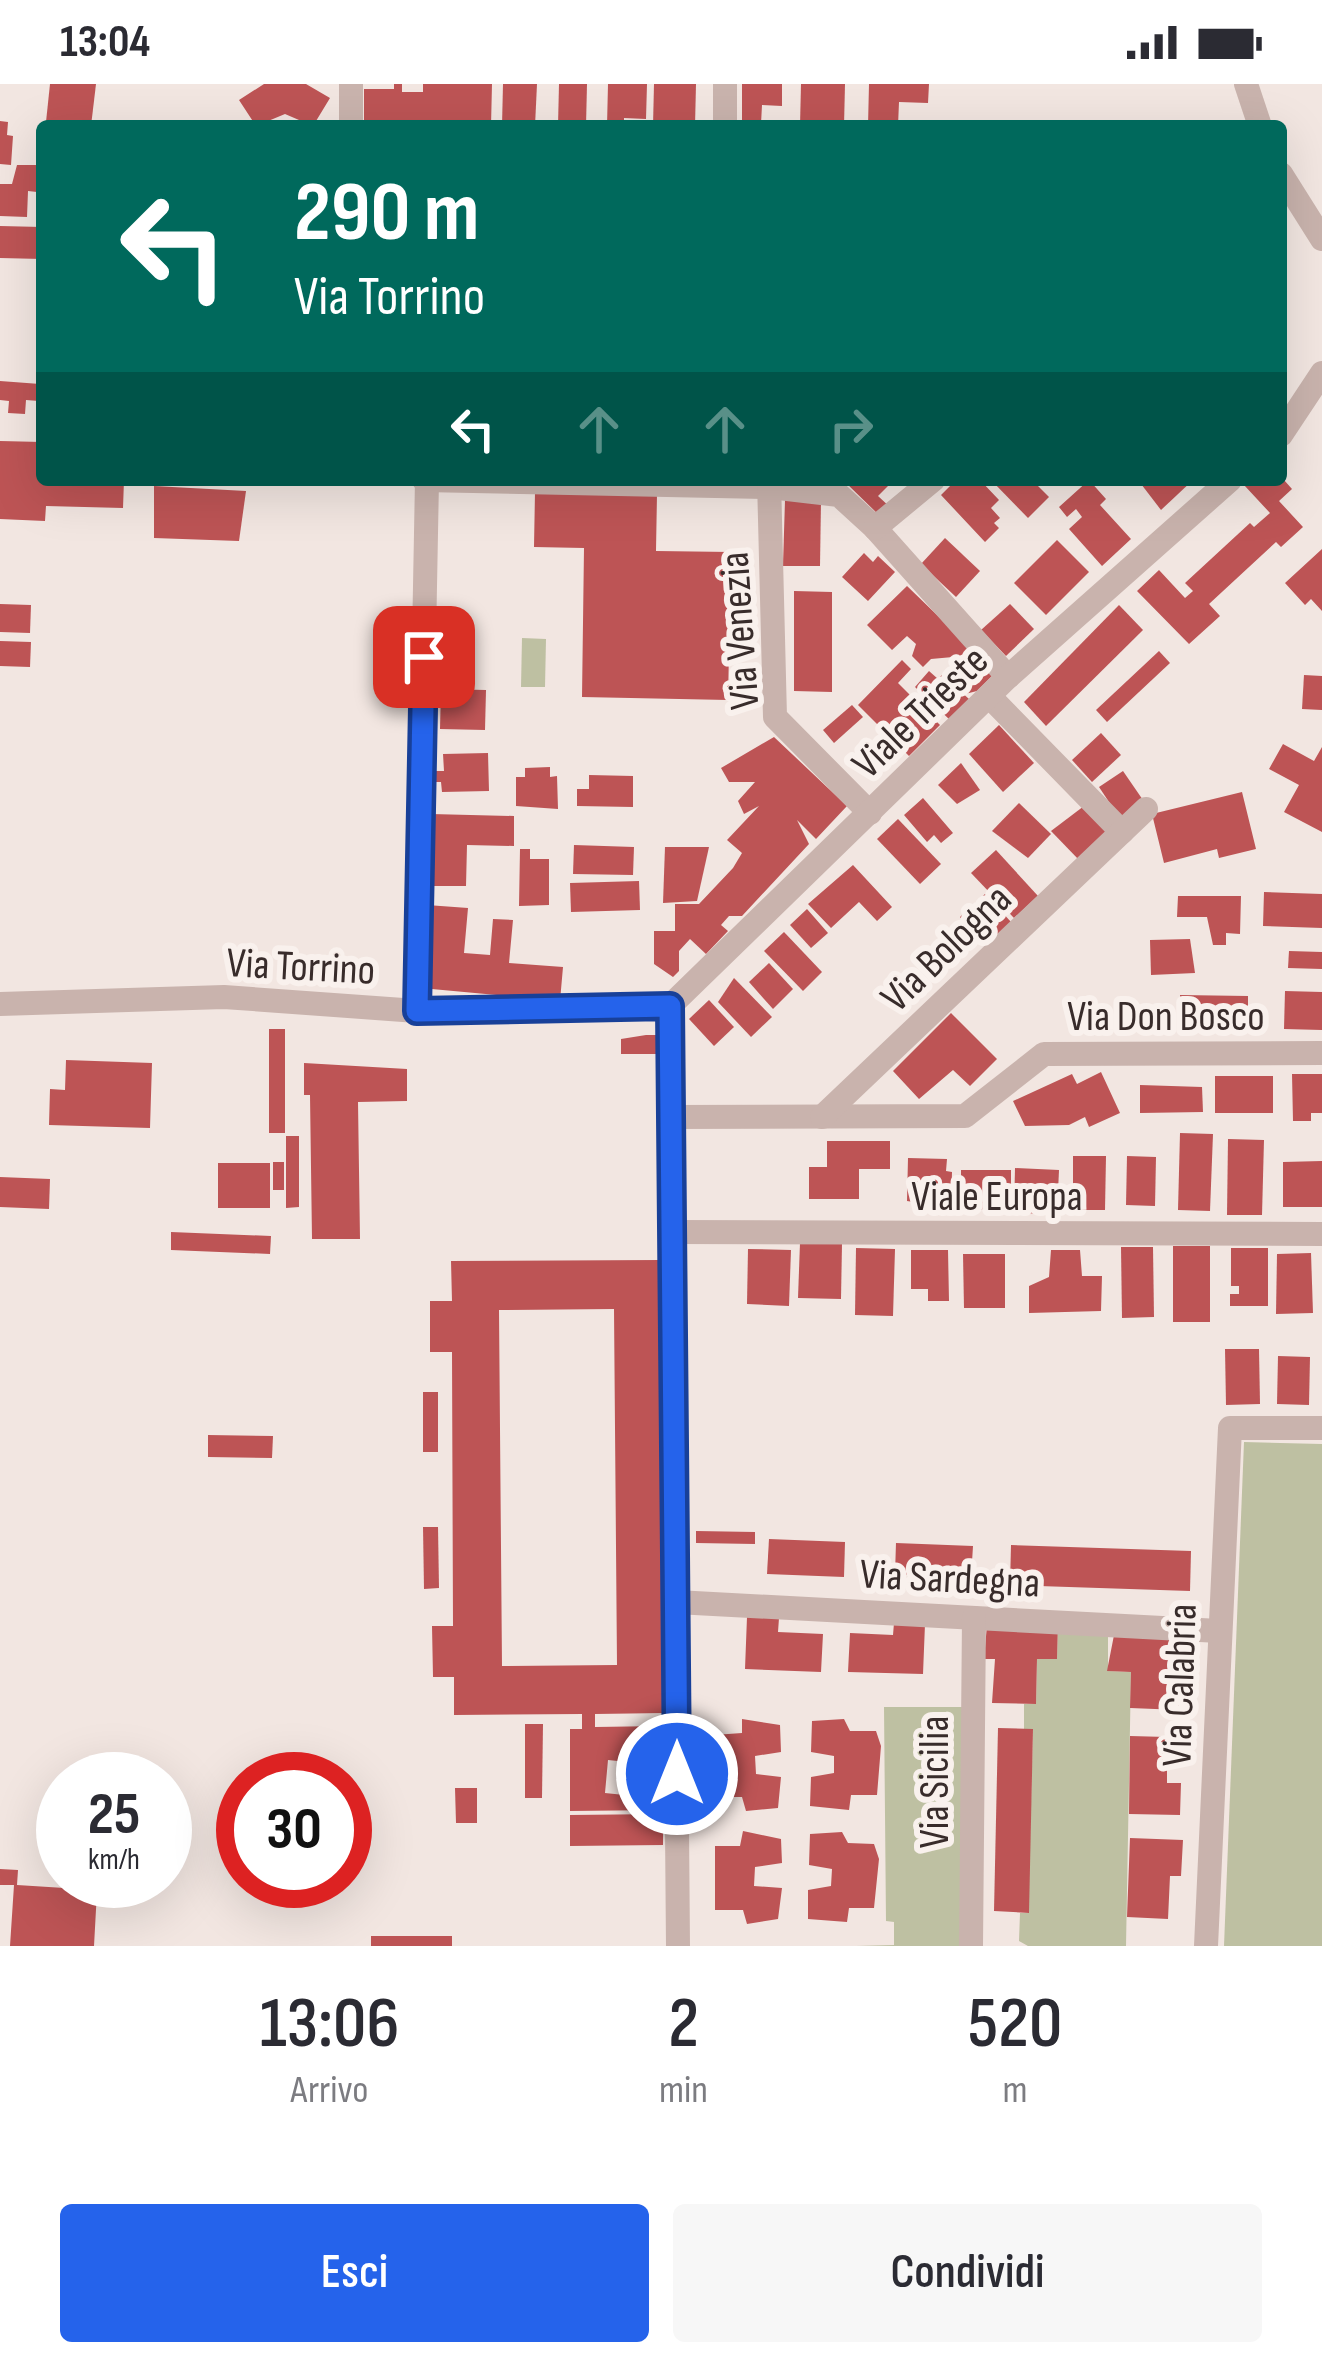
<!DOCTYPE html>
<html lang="it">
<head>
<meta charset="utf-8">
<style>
	body { margin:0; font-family:"Sofia Sans Condensed",sans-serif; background:#f7f7f7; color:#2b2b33; height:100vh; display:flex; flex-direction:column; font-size:45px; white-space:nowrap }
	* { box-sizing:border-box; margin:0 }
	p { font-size:39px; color:#7c7c81 }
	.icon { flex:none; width:66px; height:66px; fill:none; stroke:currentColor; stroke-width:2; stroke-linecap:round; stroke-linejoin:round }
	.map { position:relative; height:1862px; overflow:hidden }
	.panel { display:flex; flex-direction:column; background:#fff; flex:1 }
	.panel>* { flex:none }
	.top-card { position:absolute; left:36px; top:36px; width:1251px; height:366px; border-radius:12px; box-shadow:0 12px 48px #0002; background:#00695c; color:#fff; overflow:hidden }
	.speed { position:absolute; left:36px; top:1668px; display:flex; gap:24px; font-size:60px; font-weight:700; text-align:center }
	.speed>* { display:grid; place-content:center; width:156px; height:156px; border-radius:50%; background:#fff; box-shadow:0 12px 48px #0002; line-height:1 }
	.speed small { font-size:30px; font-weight:400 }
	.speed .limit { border:18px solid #d22; background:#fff; color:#111 }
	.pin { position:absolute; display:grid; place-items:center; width:102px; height:102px; color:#fff; margin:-51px; border-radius:24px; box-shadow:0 6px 18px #0006 }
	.me { position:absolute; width:132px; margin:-66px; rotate:0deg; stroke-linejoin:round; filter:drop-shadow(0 0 9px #0008) }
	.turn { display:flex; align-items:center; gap:42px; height:252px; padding:0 60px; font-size:54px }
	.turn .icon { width:156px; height:156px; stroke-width:2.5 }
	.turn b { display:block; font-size:84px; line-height:102px }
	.lanes { display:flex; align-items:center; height:114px; padding:0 60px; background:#0003; justify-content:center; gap:60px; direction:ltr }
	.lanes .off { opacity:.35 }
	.eta { display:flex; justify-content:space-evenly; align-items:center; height:204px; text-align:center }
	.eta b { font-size:72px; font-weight:600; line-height:84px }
	.primary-button { display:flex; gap:24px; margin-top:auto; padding:24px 60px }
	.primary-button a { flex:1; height:138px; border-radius:12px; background:#2563eb; color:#fff; font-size:48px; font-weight:600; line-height:138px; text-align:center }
	.primary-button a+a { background:#f7f7f7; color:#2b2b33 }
	.status { display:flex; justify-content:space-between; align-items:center; height:84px; padding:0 60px; background:#fff; direction:ltr }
	.status svg { height:33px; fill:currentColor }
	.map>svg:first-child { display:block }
	.green { fill:#bec0a2 }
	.building { fill:#bd5455; fill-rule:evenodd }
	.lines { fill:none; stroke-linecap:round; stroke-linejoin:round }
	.minor { stroke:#c9b3ad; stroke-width:24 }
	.route-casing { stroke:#184099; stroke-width:30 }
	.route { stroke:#2563eb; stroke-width:21 }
	.labels { text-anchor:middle; stroke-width:12; stroke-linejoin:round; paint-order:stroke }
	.street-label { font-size:42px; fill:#382c2b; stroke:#f9f1ed }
</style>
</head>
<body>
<div class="status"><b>13:04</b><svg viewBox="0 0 49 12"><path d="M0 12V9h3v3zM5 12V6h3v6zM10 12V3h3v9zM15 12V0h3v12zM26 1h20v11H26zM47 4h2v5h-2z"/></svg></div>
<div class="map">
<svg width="1322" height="1862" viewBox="0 0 1322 1862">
	<rect width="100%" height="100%" fill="#f2e6e1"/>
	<g class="green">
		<polygon points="522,554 546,555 545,603 521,603"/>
		<polygon points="1244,1358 1322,1360 1322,1862 1224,1862"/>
		<polygon points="1058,1539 1108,1540 1108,1587 1131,1588 1126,1862 1028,1862 1019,1857 1020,1829 1028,1829 1033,1646 1024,1645 1024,1620 1036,1620 1037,1575 1057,1575"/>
		<polygon points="884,1623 964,1623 964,1862 856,1862 894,1861 894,1838 886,1837"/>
	</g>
	<g class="building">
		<polygon points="50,0 96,0 91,42 46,38"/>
		<polygon points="264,0 306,0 330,14 313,42 285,30 256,42 239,16"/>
		<polygon points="394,0 402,0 402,8 423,8 423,0 492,0 491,42 364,42 364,5 394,5"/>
		<polygon points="503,0 537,0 535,42 502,42"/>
		<polygon points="559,0 587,0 586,42 558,42"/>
		<polygon points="608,0 647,0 646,35 624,34 624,42 607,42"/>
		<polygon points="654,0 696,0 695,42 653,42"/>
		<polygon points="742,0 782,0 782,22 762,21 761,40 742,40"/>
		<polygon points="801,0 845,0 844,42 800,42"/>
		<polygon points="869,0 929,0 928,19 899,18 898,42 868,42"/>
		<polygon points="0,37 8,38 7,51 13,52 11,81 0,80"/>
		<polygon points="17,81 38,81 37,108 28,107 27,133 0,132 0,100 12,100"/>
		<polygon points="0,142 42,143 42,175 0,174"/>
		<polygon points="0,297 40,300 39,317 26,316 25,330 8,329 9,317 0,316"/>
		<polygon points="0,357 42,358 42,396 124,396 123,424 46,422 45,437 0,435"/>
		<polygon points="843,396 894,396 878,412 891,424 882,434"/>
		<polygon points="956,396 980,396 999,416 991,424 1000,434 994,439 999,444 985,458 941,411"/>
		<polygon points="991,396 1032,396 1049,413 1028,434"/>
		<polygon points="1089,396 1106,415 1100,421 1131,455 1102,482 1069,445 1082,433 1076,425 1067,433 1059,423"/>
		<polygon points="1138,396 1193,396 1161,426"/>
		<polygon points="1249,396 1284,396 1292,405 1279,417 1303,443 1281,463 1276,458 1209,520 1220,532 1189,560 1137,507 1159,486 1185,514 1193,507 1185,499 1250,439 1254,443 1270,429 1244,401"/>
		<polygon points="154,402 246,407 239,457 154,454"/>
		<polygon points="535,408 657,410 656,467 731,468 728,616 582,613 584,464 534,463"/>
		<polygon points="785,416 821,416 820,482 783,482"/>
		<polygon points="945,454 980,487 956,513 921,480"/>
		<polygon points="1057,456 1089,488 1046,531 1014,499"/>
		<polygon points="1322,465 1322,527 1311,515 1305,521 1285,499"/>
		<polygon points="864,469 873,478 878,472 895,488 868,517 842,493"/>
		<polygon points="907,502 996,588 977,607 965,610 950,595 961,584 953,573 931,575 923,583 912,572 916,560 907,552 892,566 867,541"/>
		<polygon points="794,507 832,508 832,608 794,607"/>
		<polygon points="0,520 31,521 30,549 0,548"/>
		<polygon points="1010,520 1034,545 1006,572 981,546"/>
		<polygon points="1119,521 1143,546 1046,642 1024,618"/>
		<polygon points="0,557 31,558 30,583 0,582"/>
		<polygon points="1159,567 1170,579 1107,638 1096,626"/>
		<polygon points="902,576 911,585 898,599 940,641 909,672 858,621"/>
		<polygon points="929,587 938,595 942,591 969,615 950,636 915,603"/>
		<polygon points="1304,591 1322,592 1322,626 1302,625"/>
		<polygon points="441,605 486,606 485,646 440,645"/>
		<polygon points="852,621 863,633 834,659 823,646"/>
		<polygon points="999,641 1034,679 1003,708 969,670"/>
		<polygon points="1101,649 1121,671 1092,698 1072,676"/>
		<polygon points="774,653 847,722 816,755 797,736 809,760 742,832 729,832 721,841 728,847 706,870 690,855 679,867 679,887 673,893 654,880 654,847 675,847 675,820 699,820 733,784 742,769 727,756 759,722 744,730 738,717 755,698 729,698 721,684"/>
		<polygon points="1283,660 1314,677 1322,663 1322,748 1284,728 1299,701 1269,685"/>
		<polygon points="488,669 489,707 442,708 441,698 432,698 431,687 444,687 443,670"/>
		<polygon points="961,679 980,706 957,720 938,701"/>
		<polygon points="550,683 550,693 557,692 558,725 516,722 516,693 525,693 525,684"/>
		<polygon points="1123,687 1145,719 1121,736 1099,703"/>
		<polygon points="589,691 633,692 633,723 577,722 577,705 589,705"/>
		<polygon points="1242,708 1256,765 1219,774 1217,765 1164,779 1152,730"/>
		<polygon points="923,714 953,749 941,759 934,751 927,758 904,731"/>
		<polygon points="1019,719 1051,750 1028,774 992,747"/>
		<polygon points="1084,722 1109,748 1080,777 1051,747"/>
		<polygon points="431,730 514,732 514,762 467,761 466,802 430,802"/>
		<polygon points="898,735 941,780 920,800 877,755"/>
		<polygon points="574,761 634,763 633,791 573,790"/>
		<polygon points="665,763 709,763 697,817 663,819"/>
		<polygon points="520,765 530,765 530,775 549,775 549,821 519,822"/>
		<polygon points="996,766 1038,812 1014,834 971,789"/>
		<polygon points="853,781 892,823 877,837 859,818 831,844 808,820"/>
		<polygon points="639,797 640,826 571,828 570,799"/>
		<polygon points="1264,808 1322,810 1322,844 1263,842"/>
		<polygon points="985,810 1012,839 987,863 960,833"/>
		<polygon points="1178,812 1241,812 1240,850 1226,849 1226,861 1213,861 1207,833 1177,833"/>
		<polygon points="427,821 468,824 464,869 490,871 493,835 513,836 509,879 563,883 560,917 421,904"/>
		<polygon points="807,825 828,849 811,864 790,841"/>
		<polygon points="784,848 822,888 803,907 764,867"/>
		<polygon points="1190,855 1195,889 1151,891 1150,856"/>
		<polygon points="1289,867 1322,868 1322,885 1288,884"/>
		<polygon points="769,879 793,905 773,925 749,898"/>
		<polygon points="734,894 772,933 751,953 718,918"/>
		<polygon points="1285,907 1322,908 1322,946 1284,945"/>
		<polygon points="1180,911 1248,912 1248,948 1180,947"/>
		<polygon points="709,916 734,943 714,962 689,935"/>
		<polygon points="951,929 997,975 970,1002 953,986 919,1015 893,987"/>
		<rect x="269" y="945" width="16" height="104"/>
		<polygon points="646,951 658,951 658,970 621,970 621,955"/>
		<polygon points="66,976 152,979 150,1044 49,1041 50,1005 65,1006"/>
		<polygon points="304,979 407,985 407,1017 358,1018 360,1155 312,1155 310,1011 304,1011"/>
		<polygon points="1101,988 1120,1029 1089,1043 1085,1033 1069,1041 1025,1042 1013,1017 1072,990 1077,1000"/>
		<polygon points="1292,990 1322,990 1322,1029 1311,1029 1311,1037 1293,1037"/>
		<rect x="1215" y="992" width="58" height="37"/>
		<polygon points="1140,1001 1202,1003 1203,1028 1140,1029"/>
		<polygon points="1180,1049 1213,1050 1210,1127 1178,1126"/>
		<polygon points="286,1052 299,1052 299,1123 286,1124"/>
		<polygon points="1228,1055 1264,1056 1262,1131 1227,1131"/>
		<polygon points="827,1057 890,1057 890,1085 859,1085 859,1115 809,1115 809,1083 827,1083"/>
		<polygon points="1073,1072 1106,1072 1105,1126 1073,1126"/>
		<polygon points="1127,1072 1156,1073 1155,1122 1126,1121"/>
		<polygon points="908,1074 947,1075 946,1087 952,1088 951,1124 907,1117"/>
		<polygon points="1322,1077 1322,1123 1283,1123 1283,1078"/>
		<rect x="273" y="1078" width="11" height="28"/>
		<rect x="218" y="1079" width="52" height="45"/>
		<polygon points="1015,1084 1059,1086 1057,1130 1014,1129"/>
		<polygon points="961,1086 1011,1086 1011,1126 961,1125"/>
		<polygon points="0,1093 50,1095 49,1125 0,1123"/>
		<polygon points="171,1148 271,1152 270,1170 171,1166"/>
		<polygon points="800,1159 842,1160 841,1215 798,1214"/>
		<rect x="1173" y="1162" width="37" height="76"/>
		<polygon points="1121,1163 1153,1163 1154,1233 1122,1234"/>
		<polygon points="856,1164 895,1165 893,1232 855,1231"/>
		<polygon points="1231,1164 1268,1164 1268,1222 1230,1222 1230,1210 1239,1210 1239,1202 1231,1202"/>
		<polygon points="748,1165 791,1166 789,1222 747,1220"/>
		<polygon points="911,1166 948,1166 949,1217 928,1217 928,1205 911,1205"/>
		<polygon points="1051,1166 1080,1166 1082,1192 1102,1192 1101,1227 1029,1229 1029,1202 1049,1193"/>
		<polygon points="1311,1169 1313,1229 1276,1230 1277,1170"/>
		<polygon points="963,1170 1005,1170 1005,1224 964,1224"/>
		<path d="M662 1176 665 1629 595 1630V1643L662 1642V1726L570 1727V1645H582V1630L454 1631V1593H433L432 1542H453L452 1268H430V1217H452L451 1177ZM614 1225 617 1581 502 1582 499 1226ZM608 1676 637 1679 634 1712 605 1709Z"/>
		<polygon points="1225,1265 1259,1265 1260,1320 1226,1321"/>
		<polygon points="1278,1272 1310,1273 1309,1321 1277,1320"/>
		<rect x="423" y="1308" width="15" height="60"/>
		<polygon points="208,1351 273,1352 272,1374 208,1373"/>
		<polygon points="423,1443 438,1443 439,1504 424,1505"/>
		<polygon points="696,1447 755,1448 755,1460 696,1459"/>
		<polygon points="769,1455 845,1458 844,1493 767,1490"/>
		<polygon points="896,1459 973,1462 971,1493 895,1490"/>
		<polygon points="1011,1461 1191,1467 1190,1507 1010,1501"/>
		<polygon points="747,1533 779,1534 778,1548 823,1550 821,1588 745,1585"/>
		<polygon points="894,1539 925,1540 923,1590 848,1588 850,1549 893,1551"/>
		<polygon points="1058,1539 1057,1575 1037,1575 1036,1620 992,1619 995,1575 984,1575 987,1541"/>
		<polygon points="1115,1546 1196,1549 1195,1583 1181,1583 1180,1626 1130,1624 1131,1588 1107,1587"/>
		<polygon points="742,1635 780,1641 781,1668 755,1672 756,1690 781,1693 778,1724 746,1727 742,1713 716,1713 711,1661 714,1651 742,1649"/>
		<polygon points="844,1635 850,1647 876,1647 881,1662 877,1711 851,1711 849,1726 810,1722 811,1693 834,1689 834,1672 811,1668 812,1637"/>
		<polygon points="525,1640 543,1640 542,1714 525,1714"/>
		<polygon points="998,1644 1033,1645 1029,1829 994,1827"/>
		<polygon points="1130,1652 1167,1653 1167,1699 1181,1699 1180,1731 1129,1730"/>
		<polygon points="455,1704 477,1704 477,1739 456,1739"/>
		<polygon points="663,1730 663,1761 570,1762 570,1731"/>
		<polygon points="743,1747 781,1755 782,1779 755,1783 754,1802 782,1804 778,1835 747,1840 743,1826 715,1826 715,1762 740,1762"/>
		<polygon points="842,1748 848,1759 874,1760 879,1775 874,1824 849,1824 847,1838 808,1835 808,1806 831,1802 832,1785 809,1781 810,1750"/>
		<polygon points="1130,1754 1183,1756 1181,1792 1170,1792 1168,1835 1127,1833"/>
		<polygon points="0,1785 18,1786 17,1801 96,1806 97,1797 115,1797 114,1807 97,1807 94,1862 10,1862 14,1801 0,1801"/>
		<rect x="371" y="1852" width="81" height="10"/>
	</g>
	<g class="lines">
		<g class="minor">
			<polyline points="351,0 351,42"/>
			<polyline points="725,0 725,42"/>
			<polyline points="1246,0 1260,42"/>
			<polyline points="1281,90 1322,155"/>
			<polyline points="1281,351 1322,289"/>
			<polyline points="424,396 770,403 839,411 875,444 1008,593"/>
			<polyline points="769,396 775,633 870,729"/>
			<polyline points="875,444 933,396"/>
			<polyline points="989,612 1122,748"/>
			<polyline points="0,920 224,913 417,927 670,922"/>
			<polyline points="670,922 678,1862"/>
			<polyline points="670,922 1008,593 1230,396"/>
			<polyline points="417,927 427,396"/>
			<polyline points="671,1033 965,1032 1044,970 1322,969"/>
			<polyline points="822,1033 1146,725"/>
			<polyline points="672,1148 1322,1150"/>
			<polyline points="676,1518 1219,1547"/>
			<polyline points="971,1862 974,1534"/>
			<polyline points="1206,1862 1230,1344 1322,1344"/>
		</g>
	</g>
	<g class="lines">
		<defs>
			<polyline id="route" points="424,573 417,927 670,922 677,1690"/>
		</defs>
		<use href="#route" class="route-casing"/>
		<use href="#route" class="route"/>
	</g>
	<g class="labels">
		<g class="street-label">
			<text transform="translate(738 547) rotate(-94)" y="15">Via Venezia</text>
			<text transform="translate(919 627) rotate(-44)" y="15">Viale Trieste</text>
			<text transform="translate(945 863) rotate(-44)" y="15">Via Bologna</text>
			<text transform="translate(301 881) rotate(3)" y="15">Via Torrino</text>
			<text x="1166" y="946">Via Don Bosco</text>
			<text x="997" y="1126">Viale Europa</text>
			<text transform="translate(950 1493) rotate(3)" y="15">Via Sardegna</text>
			<text transform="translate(1178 1601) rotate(-88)" y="15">Via Calabria</text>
			<text transform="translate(933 1698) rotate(-90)" y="15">Via Sicilia</text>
		</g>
	</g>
</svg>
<div class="speed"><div>25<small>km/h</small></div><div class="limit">30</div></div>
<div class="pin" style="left:424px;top:573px;background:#d93025"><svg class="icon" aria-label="arrive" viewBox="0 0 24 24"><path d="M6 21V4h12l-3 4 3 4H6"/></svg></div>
<svg class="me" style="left:677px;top:1690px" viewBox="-20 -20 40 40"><circle r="17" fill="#2563eb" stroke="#fff" stroke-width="3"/><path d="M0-11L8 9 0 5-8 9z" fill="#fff"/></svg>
<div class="top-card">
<div class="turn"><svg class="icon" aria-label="left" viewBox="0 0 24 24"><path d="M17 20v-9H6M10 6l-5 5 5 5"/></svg><div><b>290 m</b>Via Torrino</div></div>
<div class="lanes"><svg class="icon" aria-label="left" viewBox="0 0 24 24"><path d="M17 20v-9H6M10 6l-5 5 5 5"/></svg><svg class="icon off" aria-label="ahead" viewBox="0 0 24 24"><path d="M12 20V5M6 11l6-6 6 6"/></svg><svg class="icon off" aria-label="ahead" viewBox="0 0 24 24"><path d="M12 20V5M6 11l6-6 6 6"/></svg><svg class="icon off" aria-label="right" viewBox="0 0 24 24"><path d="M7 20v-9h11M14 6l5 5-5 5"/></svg></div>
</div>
</div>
<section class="panel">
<div class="eta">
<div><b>13:06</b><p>Arrivo</p></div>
<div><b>2</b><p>min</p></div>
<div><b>520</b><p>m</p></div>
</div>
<div class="primary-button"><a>Esci</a><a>Condividi</a></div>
</section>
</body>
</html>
